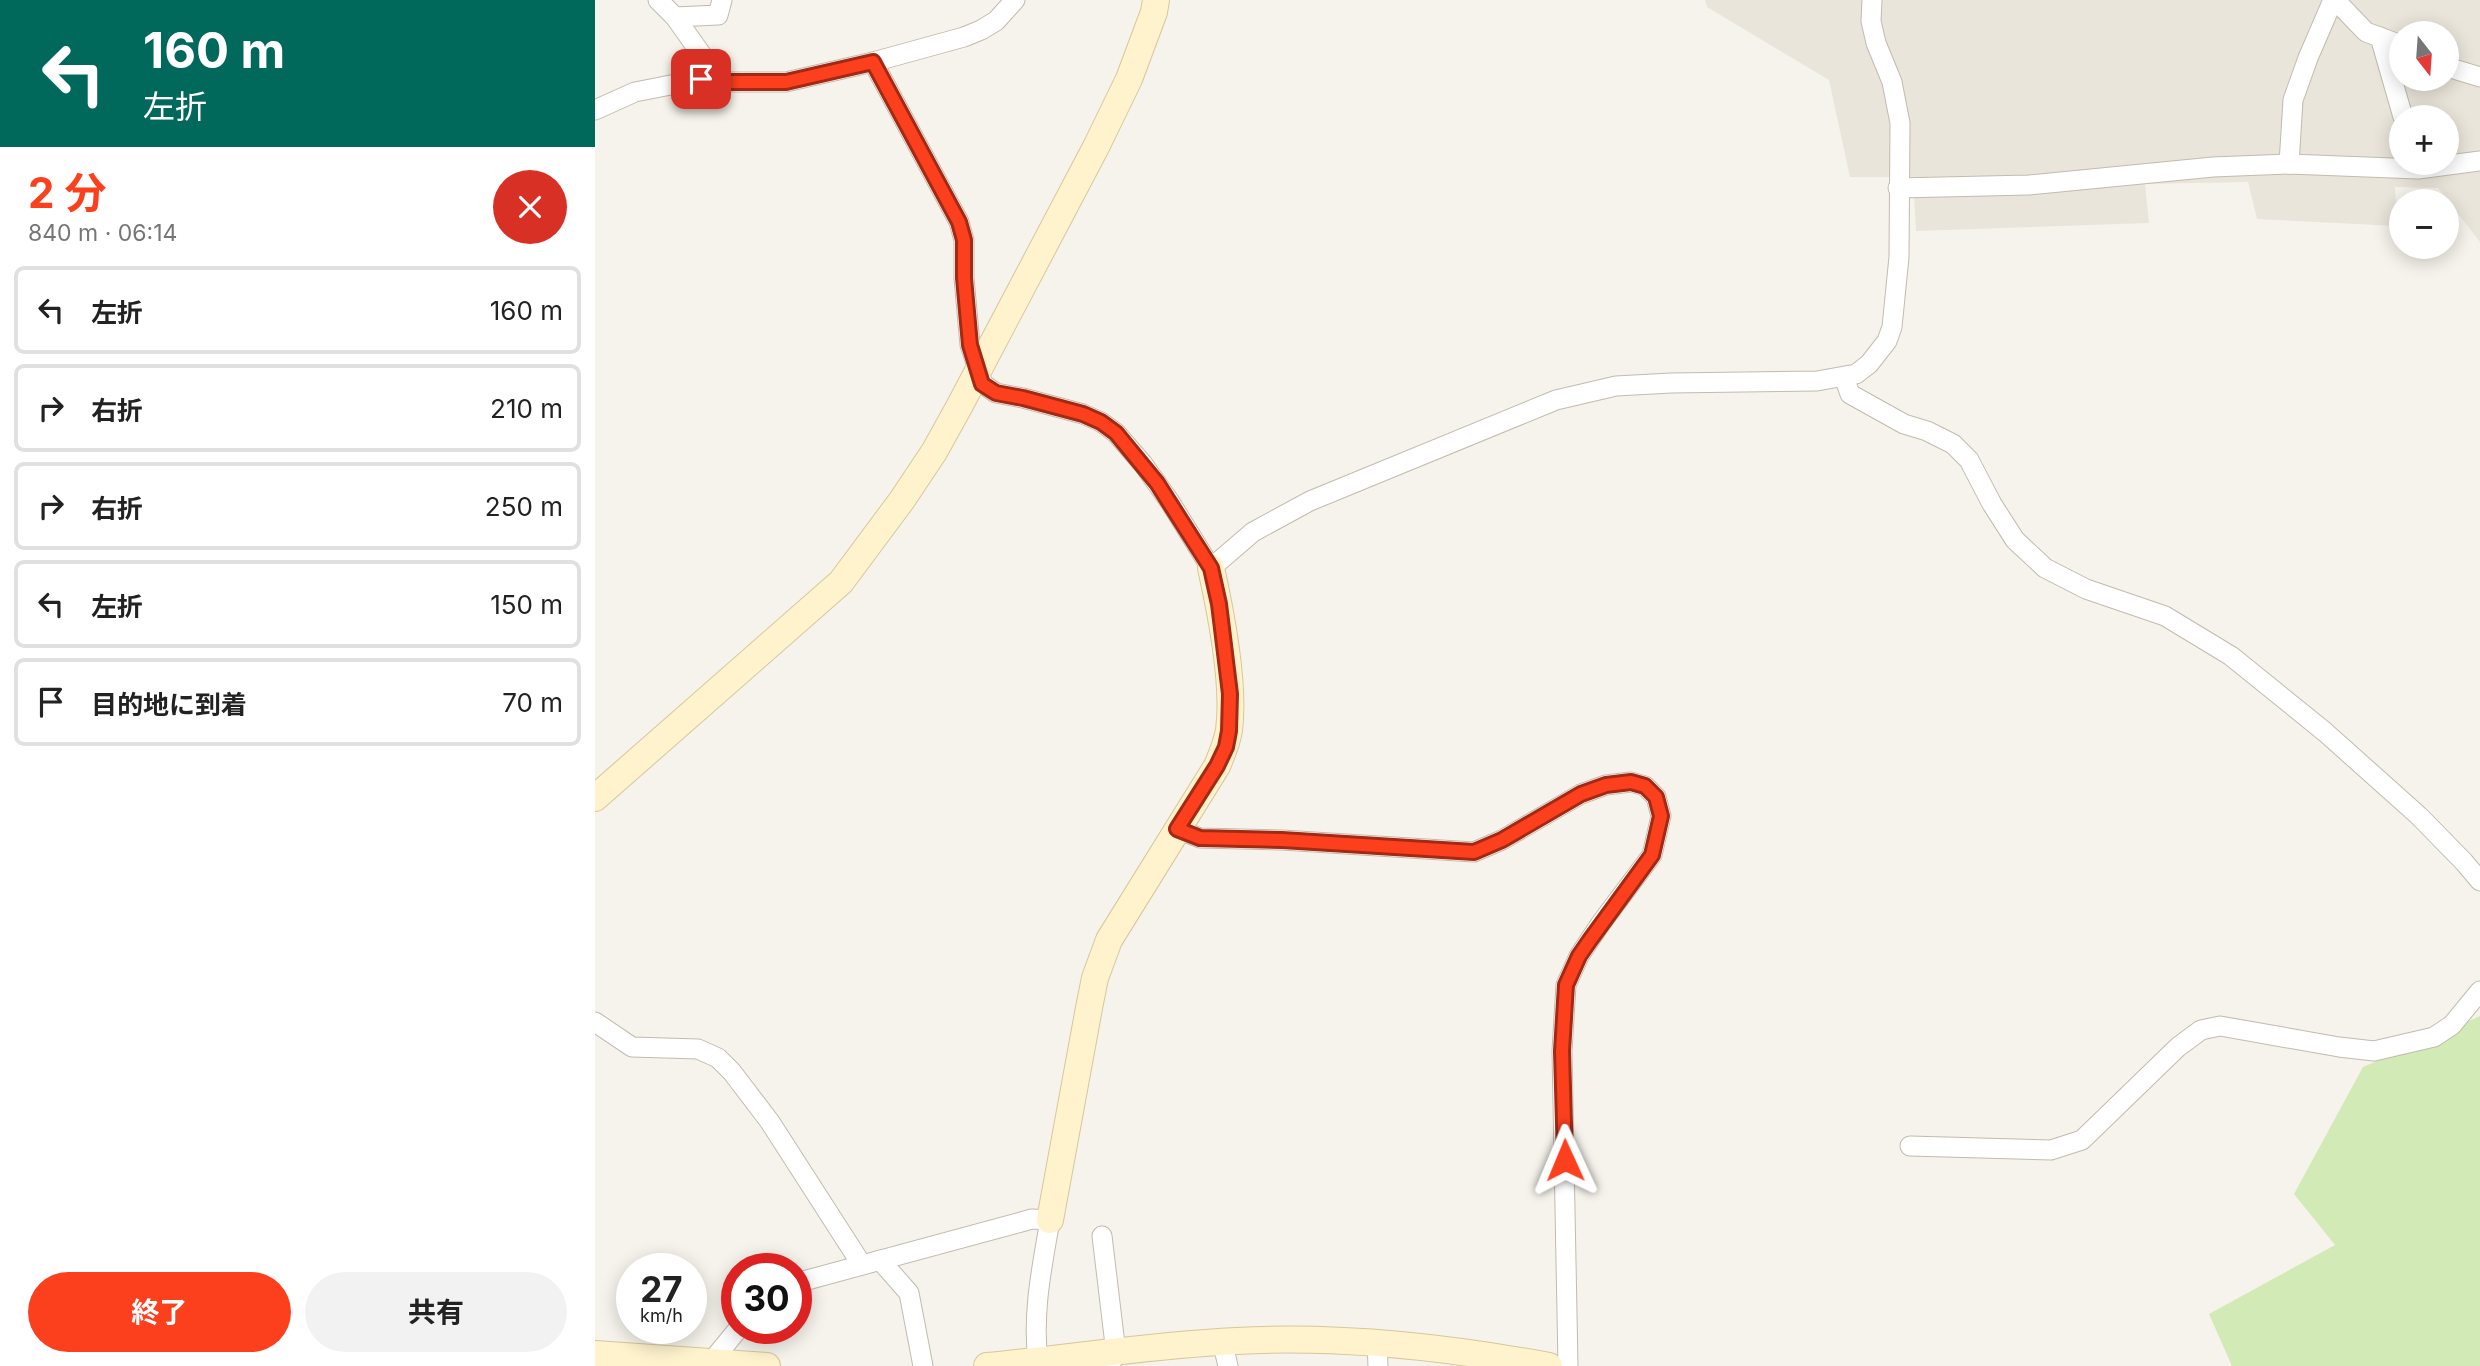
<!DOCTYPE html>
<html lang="ja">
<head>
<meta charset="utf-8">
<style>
	body { margin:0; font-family:Inter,"Noto Sans JP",sans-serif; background:#f2f2f2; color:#222; height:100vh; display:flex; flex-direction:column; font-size:26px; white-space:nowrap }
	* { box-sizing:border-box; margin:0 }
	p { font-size:23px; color:#767676 }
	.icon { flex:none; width:38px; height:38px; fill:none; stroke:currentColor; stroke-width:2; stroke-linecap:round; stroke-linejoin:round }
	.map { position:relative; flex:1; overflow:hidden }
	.panel { display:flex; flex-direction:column; background:#fff; width:595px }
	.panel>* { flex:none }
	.banner { background:#00695c; color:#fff; overflow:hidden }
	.needle { width:46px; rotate:163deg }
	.tools { position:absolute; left:1794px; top:21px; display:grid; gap:14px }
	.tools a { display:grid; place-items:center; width:70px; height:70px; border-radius:50%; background:#fff; box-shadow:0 4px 18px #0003; font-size:35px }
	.speed { position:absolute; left:21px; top:1253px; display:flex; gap:14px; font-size:35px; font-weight:700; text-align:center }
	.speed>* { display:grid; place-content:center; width:91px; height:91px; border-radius:50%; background:#fff; box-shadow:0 4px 18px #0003; line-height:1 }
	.speed small { font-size:18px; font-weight:400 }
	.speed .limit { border:10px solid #d22; background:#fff; color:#111 }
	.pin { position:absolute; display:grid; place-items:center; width:60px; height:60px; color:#fff; margin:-30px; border-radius:14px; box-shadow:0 4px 10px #0006 }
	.me { position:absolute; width:77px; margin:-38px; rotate:359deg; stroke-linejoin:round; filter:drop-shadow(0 0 5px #0008) }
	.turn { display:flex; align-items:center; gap:24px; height:147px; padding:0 28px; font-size:32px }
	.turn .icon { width:91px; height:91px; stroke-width:2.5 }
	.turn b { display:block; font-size:49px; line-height:60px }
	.round { display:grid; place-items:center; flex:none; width:74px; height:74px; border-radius:37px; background:#f2f2f2 }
	.overview { display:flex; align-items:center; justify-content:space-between; height:119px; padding:0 28px }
	h1 { font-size:42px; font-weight:700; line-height:52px; color:#fc3f1d }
	.cta { display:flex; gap:14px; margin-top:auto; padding:14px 28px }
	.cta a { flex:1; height:80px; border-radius:42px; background:#fc3f1d; color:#fff; font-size:28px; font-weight:700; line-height:80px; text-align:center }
	.cta a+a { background:#f2f2f2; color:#222 }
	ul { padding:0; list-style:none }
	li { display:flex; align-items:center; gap:21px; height:88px; margin:0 14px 10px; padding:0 14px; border:4px solid #e0e0e0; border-radius:10px }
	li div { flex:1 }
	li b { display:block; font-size:26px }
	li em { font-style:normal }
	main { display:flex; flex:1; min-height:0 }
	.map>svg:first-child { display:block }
	.residential { fill:#eae5da; fill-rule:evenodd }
	.green { fill:#d2eab5 }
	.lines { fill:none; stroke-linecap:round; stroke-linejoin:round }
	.street-casing { stroke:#c2bbae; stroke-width:21 }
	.secondary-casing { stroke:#d6c79b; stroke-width:28 }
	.street { stroke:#fff; stroke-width:19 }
	.secondary { stroke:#fff3cd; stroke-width:26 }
	.route-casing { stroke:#a42913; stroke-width:18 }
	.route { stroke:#fc3f1d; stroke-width:12 }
</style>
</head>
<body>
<main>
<section class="panel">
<div class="banner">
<div class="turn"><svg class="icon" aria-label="left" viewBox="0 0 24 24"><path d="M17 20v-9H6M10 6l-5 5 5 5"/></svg><div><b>160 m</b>左折</div></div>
</div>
<div class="overview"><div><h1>2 分</h1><p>840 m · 06:14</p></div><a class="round" style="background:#d93025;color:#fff"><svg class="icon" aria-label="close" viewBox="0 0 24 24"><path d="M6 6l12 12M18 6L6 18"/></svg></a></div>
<ul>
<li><svg class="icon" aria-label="left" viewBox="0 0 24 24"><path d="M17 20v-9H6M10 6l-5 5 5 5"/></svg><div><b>左折</b></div><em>160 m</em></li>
<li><svg class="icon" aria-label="right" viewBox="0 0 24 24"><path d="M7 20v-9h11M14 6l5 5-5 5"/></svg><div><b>右折</b></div><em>210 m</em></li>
<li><svg class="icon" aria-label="right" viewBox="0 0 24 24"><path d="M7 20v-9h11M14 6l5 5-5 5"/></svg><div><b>右折</b></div><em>250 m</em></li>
<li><svg class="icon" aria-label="left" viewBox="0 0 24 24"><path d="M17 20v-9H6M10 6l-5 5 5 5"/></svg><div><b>左折</b></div><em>150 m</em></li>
<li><svg class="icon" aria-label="arrive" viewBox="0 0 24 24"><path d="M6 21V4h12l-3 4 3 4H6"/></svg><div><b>目的地に到着</b></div><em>70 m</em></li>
</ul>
<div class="cta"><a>終了</a><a>共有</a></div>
</section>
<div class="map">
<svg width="1885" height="1366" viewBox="0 0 1885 1366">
	<rect width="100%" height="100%" fill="#f6f3ec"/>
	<path class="residential" d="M1110 0H1885V242L1843 188 1800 187 1802 226 1662 219 1653 182 1550 184 1554 223 1321 231 1318 177H1255L1234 80 1112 7ZM1806 33H1852V79H1806ZM1806 117H1852V163H1806Z"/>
	<polygon class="green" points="1885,1016 1885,1366 1637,1366 1614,1314 1740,1245 1699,1194 1768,1067"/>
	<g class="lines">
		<defs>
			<g id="street">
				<polyline points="63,0 80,17 126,82"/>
				<polyline points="1740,0 1771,32 1806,45"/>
				<polyline points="80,17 123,15 127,0"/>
				<polyline points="1785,37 1808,117"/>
				<polyline points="278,62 364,222 369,240 369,278 375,345 388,384 401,393 428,398 488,414 506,422 521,433 548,464 575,502 616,568 658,532 715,501 961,400 1021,386 1076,383 1222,381 1261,374 1274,364 1292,341 1297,327 1304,257 1305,123 1297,82 1281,43 1276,21 1277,0"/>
				<polyline points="1852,67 1885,77"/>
				<polyline points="0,110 40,92 106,79 126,82 191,82 278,62 369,37 386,30 401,21 420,0"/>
				<polyline points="1694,164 1698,100 1713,58 1738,0"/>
				<polyline points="1303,188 1434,185 1618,167 1694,164 1823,169 1885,161"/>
				<polyline points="1249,377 1255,394 1309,424 1332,431 1358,444 1374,460 1397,504 1420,540 1450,568 1491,589 1570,616 1636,656 1730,732 1824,816 1869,862 1885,881"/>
				<polyline points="582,829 605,838 687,840 879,852 907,840 986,794 1011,785 1036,782 1050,786 1061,797 1066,816 1057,855 1006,923 984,956 971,985 967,1051 973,1366"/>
				<polyline points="0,1022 37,1047 103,1049 123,1058 137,1072 175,1122 267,1265"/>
				<polyline points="1315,1146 1456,1150 1487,1140 1583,1047 1606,1030 1625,1026 1744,1047 1779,1051 1839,1037 1857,1025 1885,991"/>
				<polyline points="507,1236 521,1353 514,1366"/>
				<polyline points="285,1260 314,1293 328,1366"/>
				<path d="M201 1283 437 1219 455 1220C447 1267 437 1313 443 1361"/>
				<polyline points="627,1341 633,1366"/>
				<polyline points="782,1343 783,1366"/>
				<polyline points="116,1362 144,1328"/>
			</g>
			<g id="secondary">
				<polyline points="0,798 246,582 307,500 339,452 364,407 501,147 534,79 559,12 561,0"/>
				<path d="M455 1220 494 1008 500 978 514 940 622 766C627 754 632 743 634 730 640 685 626 613 616 568"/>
				<polyline points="0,1354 172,1366"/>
				<path d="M392 1366C475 1358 558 1345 641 1341 746 1335 851 1347 954 1366"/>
			</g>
		</defs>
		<use href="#street" class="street-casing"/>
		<use href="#secondary" class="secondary-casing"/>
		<use href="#street" class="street"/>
		<use href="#secondary" class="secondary"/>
	</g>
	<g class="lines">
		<defs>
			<polyline id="route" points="106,79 126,82 191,82 278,62 364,222 369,240 369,278 375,345 387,384 401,393 428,398 488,414 506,422 521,433 562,483 616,568 624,604 635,694 634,731 631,747 622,766 582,829 605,838 687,840 879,852 907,840 986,794 1011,785 1036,782 1050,786 1061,797 1066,816 1057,855 995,940 984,956 971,985 967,1051 970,1160"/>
		</defs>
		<use href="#route" class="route-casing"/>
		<use href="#route" class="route"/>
	</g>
</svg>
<div class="tools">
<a><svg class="needle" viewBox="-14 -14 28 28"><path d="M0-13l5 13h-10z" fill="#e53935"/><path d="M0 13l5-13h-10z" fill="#767676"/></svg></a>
<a>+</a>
<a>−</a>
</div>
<div class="speed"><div>27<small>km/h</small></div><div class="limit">30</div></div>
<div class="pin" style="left:106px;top:79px;background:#d93025"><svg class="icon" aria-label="arrive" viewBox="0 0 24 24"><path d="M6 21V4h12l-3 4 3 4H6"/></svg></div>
<svg class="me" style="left:970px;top:1160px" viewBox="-20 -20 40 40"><path d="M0-17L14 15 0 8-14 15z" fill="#fc3f1d" stroke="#fff" stroke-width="4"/></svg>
</div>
</main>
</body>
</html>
